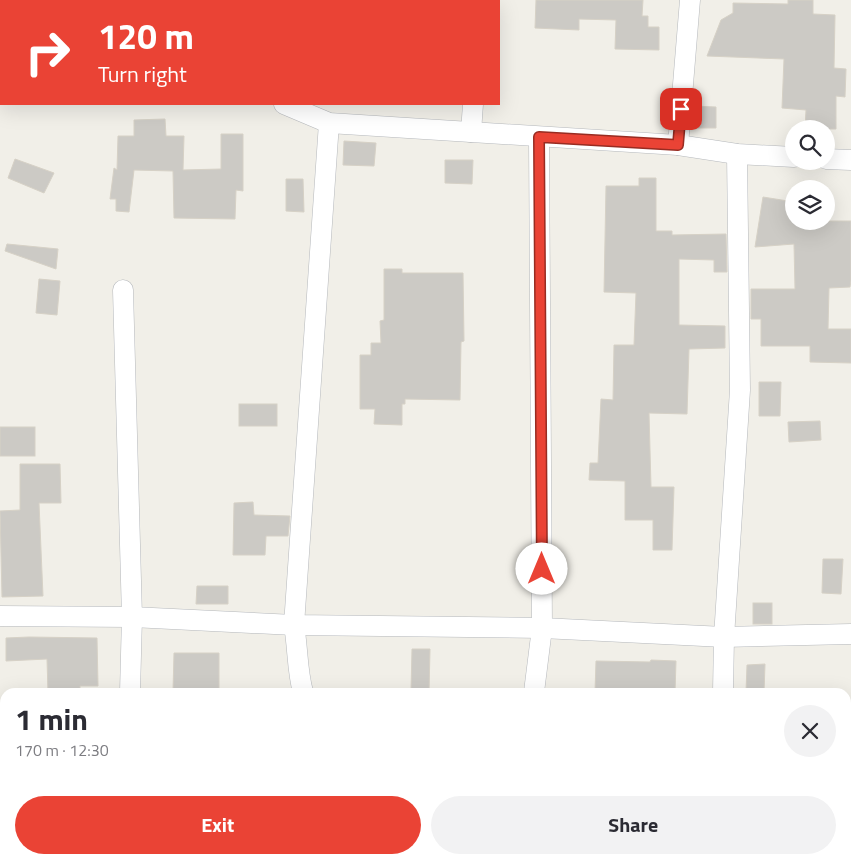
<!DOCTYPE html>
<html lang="en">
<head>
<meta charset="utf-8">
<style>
	body { margin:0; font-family:"Titillium Web",sans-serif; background:#f2f2f3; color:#2b2b33; height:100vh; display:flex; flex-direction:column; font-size:19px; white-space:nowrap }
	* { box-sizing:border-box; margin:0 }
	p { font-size:16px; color:#7c7c81 }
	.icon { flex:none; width:28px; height:28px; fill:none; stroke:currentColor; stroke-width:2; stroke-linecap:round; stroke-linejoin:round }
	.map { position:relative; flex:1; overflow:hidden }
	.side { position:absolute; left:0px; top:688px; width:851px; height:176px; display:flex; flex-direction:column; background:#fff; border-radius:15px 15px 0 0; box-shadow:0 5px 20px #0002 }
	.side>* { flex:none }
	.hud { position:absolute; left:0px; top:0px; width:500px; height:105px; box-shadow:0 5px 20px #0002; background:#ea4335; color:#fff; overflow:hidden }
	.fabs { position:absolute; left:785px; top:120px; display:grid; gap:10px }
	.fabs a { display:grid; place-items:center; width:50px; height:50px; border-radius:50%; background:#fff; box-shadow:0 5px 20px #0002; font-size:25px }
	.pin { position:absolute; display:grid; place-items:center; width:42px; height:42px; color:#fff; margin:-21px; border-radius:10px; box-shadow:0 2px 8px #0006 }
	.me { position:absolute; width:55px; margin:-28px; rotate:0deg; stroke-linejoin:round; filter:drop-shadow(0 0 4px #0008) }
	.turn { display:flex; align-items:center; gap:18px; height:105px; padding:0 15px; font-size:22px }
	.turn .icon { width:65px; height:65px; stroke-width:2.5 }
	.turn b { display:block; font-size:35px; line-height:42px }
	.round { display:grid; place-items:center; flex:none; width:52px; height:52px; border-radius:26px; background:#f2f2f3 }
	.summary { display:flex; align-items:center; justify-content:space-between; height:85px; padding:0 15px }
	h1 { font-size:30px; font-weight:700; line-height:38px }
	.cta { display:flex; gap:10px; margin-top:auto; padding:10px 15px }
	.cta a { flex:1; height:58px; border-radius:30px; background:#ea4335; color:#fff; font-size:20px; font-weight:700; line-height:58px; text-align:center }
	.cta a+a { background:#f2f2f3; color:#2b2b33 }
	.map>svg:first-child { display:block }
	.building { fill:#cccac5; stroke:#d6d1c6 }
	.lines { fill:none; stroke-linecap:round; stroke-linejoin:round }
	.street-casing { stroke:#b5b8bc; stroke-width:21 }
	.street { stroke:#fff; stroke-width:20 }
	.route-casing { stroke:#982c22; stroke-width:12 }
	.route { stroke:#ea4335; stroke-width:9 }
</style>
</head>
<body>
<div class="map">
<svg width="851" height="863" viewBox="0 0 851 863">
	<rect width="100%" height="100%" fill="#f1efe8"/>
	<g class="building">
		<polygon points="536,0 643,0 642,16 648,16 648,27 659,27 659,50 615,49 616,20 579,19 579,30 535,28"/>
		<polygon points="788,0 813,0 813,14 835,15 834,68 846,69 845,97 836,96 836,129 805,129 806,110 782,108 784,59 707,56 721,20 733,13 733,3 788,4"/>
		<polygon points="693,106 716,107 716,128 691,128"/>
		<polygon points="165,119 166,136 184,136 183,170 221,169 221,134 243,134 243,191 236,190 235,219 174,218 173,171 134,170 129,212 116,211 116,199 110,199 114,168 117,170 118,136 134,136 134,120"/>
		<polygon points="344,141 376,143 374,166 343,165"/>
		<polygon points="15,159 54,173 44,193 8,178"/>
		<polygon points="445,160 473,160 472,184 445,183"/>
		<polygon points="639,178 656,178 656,231 672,231 672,235 726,234 727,272 714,272 714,260 679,259 679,325 725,326 725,348 689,349 687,414 649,413 651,487 674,487 672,550 653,550 653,520 625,520 625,481 589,480 590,463 598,463 601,399 613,400 614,345 634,345 636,293 604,292 606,186 639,186"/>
		<polygon points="286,179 303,179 304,212 286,211"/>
		<polygon points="763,197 794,202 794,221 851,221 851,281 850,287 829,288 828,329 851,329 851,363 810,362 810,346 761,346 761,319 751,319 751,289 795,289 794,244 755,247"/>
		<polygon points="7,244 58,249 56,269 5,251"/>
		<polygon points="384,269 402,269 402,273 463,273 464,341 461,342 460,400 405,399 405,404 402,404 402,425 374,424 375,409 360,409 360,355 371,355 371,343 381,343 380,321 384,320"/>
		<polygon points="39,279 60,281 57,315 36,313"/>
		<polygon points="759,382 781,382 780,416 759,416"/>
		<rect x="239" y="404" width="38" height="22"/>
		<polygon points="820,421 821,440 789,442 788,422"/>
		<rect x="0" y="427" width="35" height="29"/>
		<polygon points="20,464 60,464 61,503 39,503 43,596 2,597 0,511 20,510"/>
		<polygon points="253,502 254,515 290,516 288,536 266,536 265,555 233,555 234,503"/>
		<polygon points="823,559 843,559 841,594 822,593"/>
		<polygon points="197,586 228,586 228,604 196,604"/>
		<rect x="753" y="603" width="19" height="21"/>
		<polygon points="29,637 97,638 98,686 80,686 80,692 48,692 47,659 6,661 6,638"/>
		<polygon points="412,649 430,649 429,692 411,691"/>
		<polygon points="174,653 219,653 219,692 173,692"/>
		<polygon points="651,660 676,661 675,692 595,692 596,661 650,662"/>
		<polygon points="765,664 764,692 746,692 747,665"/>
	</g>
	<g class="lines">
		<defs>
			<g id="street">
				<polyline points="114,1 114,0"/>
				<polyline points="288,1 288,0"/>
				<polyline points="481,1 481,0"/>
				<polyline points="0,76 1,76"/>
				<polyline points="284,104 329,123 678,145 737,154 794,157"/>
				<polyline points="471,132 473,104"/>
				<polyline points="678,145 690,0"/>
				<polyline points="826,159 851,160"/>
				<polyline points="123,290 132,617 130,692"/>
				<polyline points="0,616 132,617 294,625 542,628 724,637 851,634"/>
				<path d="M303 692C297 671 298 648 294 625L329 123"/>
				<polyline points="534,692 542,628 539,137"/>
				<polyline points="723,692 724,637 740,390 737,154"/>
				<polyline points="127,863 127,859"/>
				<polyline points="307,863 307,859"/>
				<polyline points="515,863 515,859"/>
				<polyline points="720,863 720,859"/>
			</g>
		</defs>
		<use href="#street" class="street-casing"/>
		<use href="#street" class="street"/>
	</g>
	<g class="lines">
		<defs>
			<polyline id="route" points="542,569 539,137 678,145 681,109"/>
		</defs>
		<use href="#route" class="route-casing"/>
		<use href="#route" class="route"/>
	</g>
</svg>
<div class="fabs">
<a><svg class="icon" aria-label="search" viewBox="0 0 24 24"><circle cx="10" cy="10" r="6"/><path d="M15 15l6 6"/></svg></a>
<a><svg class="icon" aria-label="layers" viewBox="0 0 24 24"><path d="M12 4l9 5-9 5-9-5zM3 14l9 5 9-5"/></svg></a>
</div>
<div class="pin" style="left:681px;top:109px;background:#d93025"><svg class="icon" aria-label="arrive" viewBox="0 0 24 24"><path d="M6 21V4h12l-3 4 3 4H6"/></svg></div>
<svg class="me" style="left:542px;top:569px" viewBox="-20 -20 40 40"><circle r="19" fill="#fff"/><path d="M0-13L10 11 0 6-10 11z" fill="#ea4335"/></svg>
<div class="hud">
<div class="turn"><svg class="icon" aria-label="right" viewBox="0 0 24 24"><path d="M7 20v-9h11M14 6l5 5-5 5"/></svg><div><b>120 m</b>Turn right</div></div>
</div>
<section class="side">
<div class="summary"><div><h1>1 min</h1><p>170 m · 12:30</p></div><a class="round"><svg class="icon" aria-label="close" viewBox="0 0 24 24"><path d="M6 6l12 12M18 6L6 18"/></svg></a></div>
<div class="cta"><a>Exit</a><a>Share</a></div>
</section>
</div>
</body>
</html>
